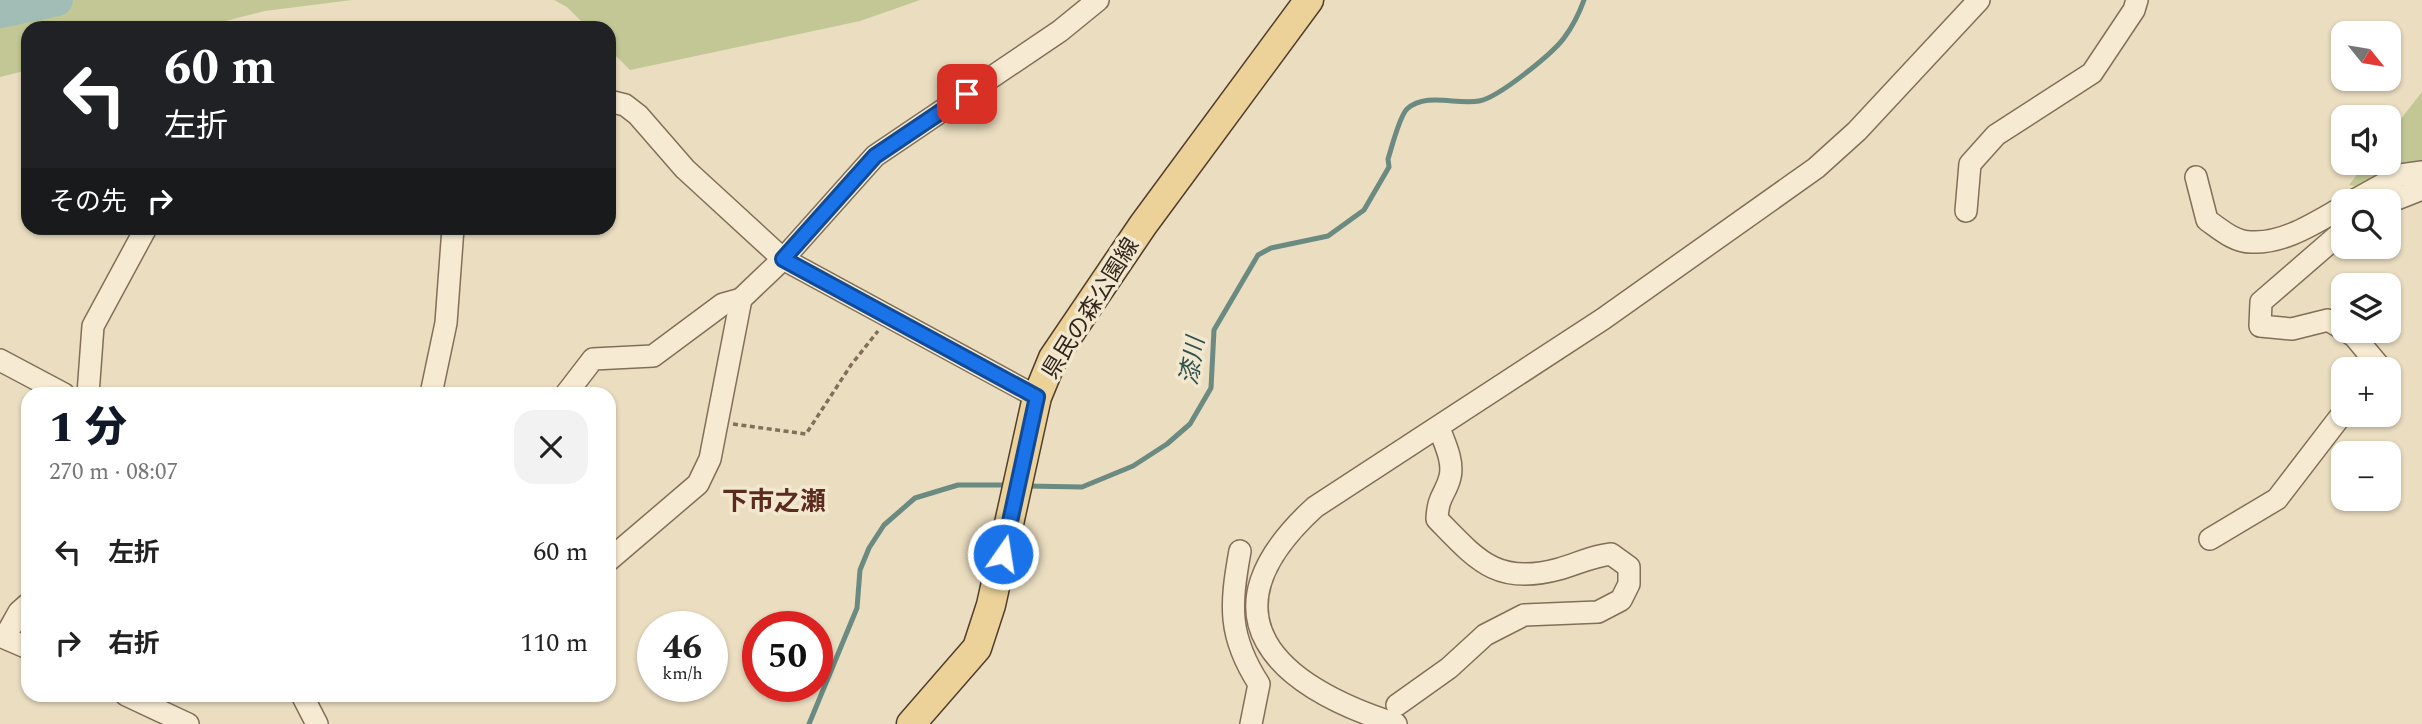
<!DOCTYPE html>
<html lang="ja">
<head>
<meta charset="utf-8">
<style>
	body { margin:0; font-family:Spectral,"Noto Sans JP",serif; background:#f2f2f2; color:#222; height:100vh; display:flex; flex-direction:column; font-size:26px; white-space:nowrap }
	* { box-sizing:border-box; margin:0 }
	p { font-size:23px; color:#767676 }
	.icon { flex:none; width:38px; height:38px; fill:none; stroke:currentColor; stroke-width:2; stroke-linecap:round; stroke-linejoin:round }
	.map { position:relative; flex:1; overflow:hidden }
	.drawer { position:absolute; left:21px; top:387px; width:595px; height:315px; display:flex; flex-direction:column; background:#fff; border-radius:21px; box-shadow:0 2px 5px #0004 }
	.drawer>* { flex:none }
	.guide { position:absolute; left:21px; top:21px; width:595px; height:214px; border-radius:21px; box-shadow:0 2px 5px #0004; background:#202124; color:#fff; overflow:hidden }
	.needle { width:46px; rotate:120deg }
	.controls { position:absolute; left:2331px; top:21px; display:grid; gap:14px }
	.controls a { display:grid; place-items:center; width:70px; height:70px; border-radius:14px; background:#fff; box-shadow:0 2px 5px #0004; font-size:35px }
	.speed { position:absolute; left:637px; top:611px; display:flex; gap:14px; font-size:35px; font-weight:700; text-align:center }
	.speed>* { display:grid; place-content:center; width:91px; height:91px; border-radius:50%; background:#fff; box-shadow:0 2px 5px #0004; line-height:1 }
	.speed small { font-size:18px; font-weight:400 }
	.speed .limit { border:10px solid #d22; background:#fff; color:#111 }
	.pin { position:absolute; display:grid; place-items:center; width:60px; height:60px; color:#fff; margin:-30px; border-radius:14px; box-shadow:0 4px 10px #0006 }
	.me { position:absolute; width:77px; margin:-38px; rotate:13deg; stroke-linejoin:round; filter:drop-shadow(0 0 5px #0008) }
	.turn { display:flex; align-items:center; gap:24px; height:147px; padding:0 28px; font-size:32px }
	.turn .icon { width:91px; height:91px; stroke-width:2.5 }
	.turn b { display:block; font-size:49px; line-height:60px }
	.then { display:flex; align-items:center; height:66px; padding:0 28px; background:#0003; gap:14px; font-size:26px }
	.round { display:grid; place-items:center; flex:none; width:74px; height:74px; border-radius:21px; background:#f2f2f2 }
	.summary { display:flex; align-items:center; justify-content:space-between; height:119px; padding:0 28px }
	h1 { font-size:42px; font-weight:800; line-height:52px; color:#111827 }
	ul { padding:0; list-style:none }
	li { display:flex; align-items:center; gap:21px; height:91px; padding:0 28px }
	li div { flex:1 }
	li b { display:block; font-size:26px }
	li em { font-style:normal }
	.map>svg:first-child { display:block }
	.green { fill:#c2c795 }
	.lines { fill:none; stroke-linecap:round; stroke-linejoin:round }
	.stream { stroke:#6b8a82; stroke-width:5 }
	.river { stroke:#a2bdb5; stroke-width:32 }
	.minor-casing { stroke:#826f59; stroke-width:24 }
	.major-casing { stroke:#503d2d; stroke-width:31 }
	.path { stroke:#826f59; stroke-width:3.5; stroke-dasharray:5 3.5; stroke-linecap:butt }
	.minor { stroke:#f6ebd2; stroke-width:21 }
	.major { stroke:#ecd299; stroke-width:28 }
	.route-casing { stroke:#114b97; stroke-width:18 }
	.route { stroke:#1a73e8; stroke-width:12 }
	.labels { text-anchor:middle; stroke-width:7; stroke-linejoin:round; paint-order:stroke }
	.street-label { font-size:23px; fill:#33271d; stroke:#f2e8cf }
	.water-label { font-size:24px; font-style:italic; fill:#2d514f; stroke:#f2e8cf }
	.quarter-label { font-size:26px; font-weight:bold; fill:#5c2b1f; stroke:#f2e8cf }
</style>
</head>
<body>
<div class="map">
<svg width="2422" height="724" viewBox="0 0 2422 724">
	<rect width="100%" height="100%" fill="#eaddc0"/>
	<g class="green">
		<polygon points="0,0 352,0 265,11 198,28 28,28 28,70 0,77"/>
		<polygon points="554,0 920,0 860,21 630,70 609,49 609,28 588,28 567,7"/>
		<polygon points="2422,92 2422,195 2349,185 2366,163 2389,163 2389,134"/>
	</g>
	<g class="lines">
		<g class="stream">
			<path d="M1026 486 1082 487 1133 466 1167 444 1190 424 1211 388 1214 330 1258 255 1271 248 1328 236 1364 210 1389 167 1388 159C1392 147 1399 117 1407 109 1426 92 1456 105 1479 101 1498 98 1552 54 1564 38 1573 26 1579 14 1584 0"/>
			<polyline points="809,724 857,608 860,570 869,548 884,525 915,498 958,485 1009,485"/>
		</g>
		<polyline class="river" points="0,12 57,0"/>
		<defs>
			<g id="minor">
				<polyline points="609,101 625,105 638,115 685,169 783,259 1037,397"/>
				<path d="M2196 177 2207 220C2220 229 2234 242 2251 242 2284 244 2316 222 2343 207"/>
				<polyline points="2353,201 2400,175 2422,172"/>
				<polyline points="2389,202 2422,189"/>
				<polyline points="1966,211 1970,164 1996,135 2092,73 2134,10 2137,0"/>
				<polyline points="2343,231 2261,302 2260,326 2292,329 2328,320 2343,329"/>
				<polyline points="2346,331 2354,336 2380,367 2378,369"/>
				<polyline points="0,360 64,394"/>
				<polyline points="88,394 93,326 146,228"/>
				<polyline points="431,394 446,323 453,228"/>
				<polyline points="566,394 593,359 653,356 723,304 741,299"/>
				<polyline points="2210,539 2277,499 2343,413"/>
				<path d="M1240 551C1230 606 1228 636 1259 684L1251 724"/>
				<polyline points="609,560 698,484 710,459 741,299 783,259 875,156 1060,31 1098,0"/>
				<polyline points="0,636 28,648"/>
				<polyline points="5,637 19,612 28,604"/>
				<polyline points="126,695 188,724"/>
				<polyline points="302,695 317,724"/>
				<path d="M1397 705 1449 668 1485 635 1524 615 1598 612 1621 600 1629 584V567L1611 554C1592 556 1577 564 1559 569 1497 586 1477 560 1437 519 1438 495 1446 494 1450 477 1454 461 1444 442 1439 428"/>
				<path d="M1396 724C1276 686 1197 615 1315 507L1603 319 1816 168 1857 131 1979 0"/>
			</g>
			<polyline id="major" points="911,724 977,648 991,605 1037,397 1053,358 1143,225 1309,0"/>
		</defs>
		<use href="#minor" class="minor-casing"/>
		<use href="#major" class="major-casing"/>
		<polyline class="path" points="733,424 806,434 851,365 878,331"/>
		<use href="#minor" class="minor"/>
		<use href="#major" class="major"/>
	</g>
	<g class="lines">
		<defs>
			<polyline id="route" points="967,94 875,156 783,259 1037,397 1003,554"/>
		</defs>
		<use href="#route" class="route-casing"/>
		<use href="#route" class="route"/>
	</g>
	<g class="labels">
		<g class="street-label">
			<text transform="translate(1090 308) rotate(-58)" y="8">県民の森公園線</text>
		</g>
		<g class="water-label">
			<text transform="translate(1192 361) rotate(-81)" y="8">漆川</text>
		</g>
		<g class="quarter-label">
			<text x="774" y="510">下市之瀬</text>
		</g>
	</g>
</svg>
<div class="controls">
<a><svg class="needle" viewBox="-14 -14 28 28"><path d="M0-13l5 13h-10z" fill="#e53935"/><path d="M0 13l5-13h-10z" fill="#767676"/></svg></a>
<a><svg class="icon" aria-label="sound" viewBox="0 0 24 24"><path d="M4 9h4l5-4v14l-5-4H4zM17 9q2 3 0 6"/></svg></a>
<a><svg class="icon" aria-label="search" viewBox="0 0 24 24"><circle cx="10" cy="10" r="6"/><path d="M15 15l6 6"/></svg></a>
<a><svg class="icon" aria-label="layers" viewBox="0 0 24 24"><path d="M12 4l9 5-9 5-9-5zM3 14l9 5 9-5"/></svg></a>
<a>+</a>
<a>−</a>
</div>
<div class="speed"><div>46<small>km/h</small></div><div class="limit">50</div></div>
<div class="pin" style="left:967px;top:94px;background:#d93025"><svg class="icon" aria-label="arrive" viewBox="0 0 24 24"><path d="M6 21V4h12l-3 4 3 4H6"/></svg></div>
<svg class="me" style="left:1003px;top:554px" viewBox="-20 -20 40 40"><circle r="17" fill="#1a73e8" stroke="#fff" stroke-width="3"/><path d="M0-11L8 9 0 5-8 9z" fill="#fff"/></svg>
<div class="guide">
<div class="turn"><svg class="icon" aria-label="left" viewBox="0 0 24 24"><path d="M17 20v-9H6M10 6l-5 5 5 5"/></svg><div><b>60 m</b>左折</div></div>
<div class="then">その先<svg class="icon" aria-label="right" viewBox="0 0 24 24"><path d="M7 20v-9h11M14 6l5 5-5 5"/></svg></div>
</div>
<section class="drawer">
<div class="summary"><div><h1>1 分</h1><p>270 m · 08:07</p></div><a class="round"><svg class="icon" aria-label="close" viewBox="0 0 24 24"><path d="M6 6l12 12M18 6L6 18"/></svg></a></div>
<ul>
<li><svg class="icon" aria-label="left" viewBox="0 0 24 24"><path d="M17 20v-9H6M10 6l-5 5 5 5"/></svg><div><b>左折</b></div><em>60 m</em></li>
<li><svg class="icon" aria-label="right" viewBox="0 0 24 24"><path d="M7 20v-9h11M14 6l5 5-5 5"/></svg><div><b>右折</b></div><em>110 m</em></li>
</ul>
</section>
</div>
</body>
</html>
